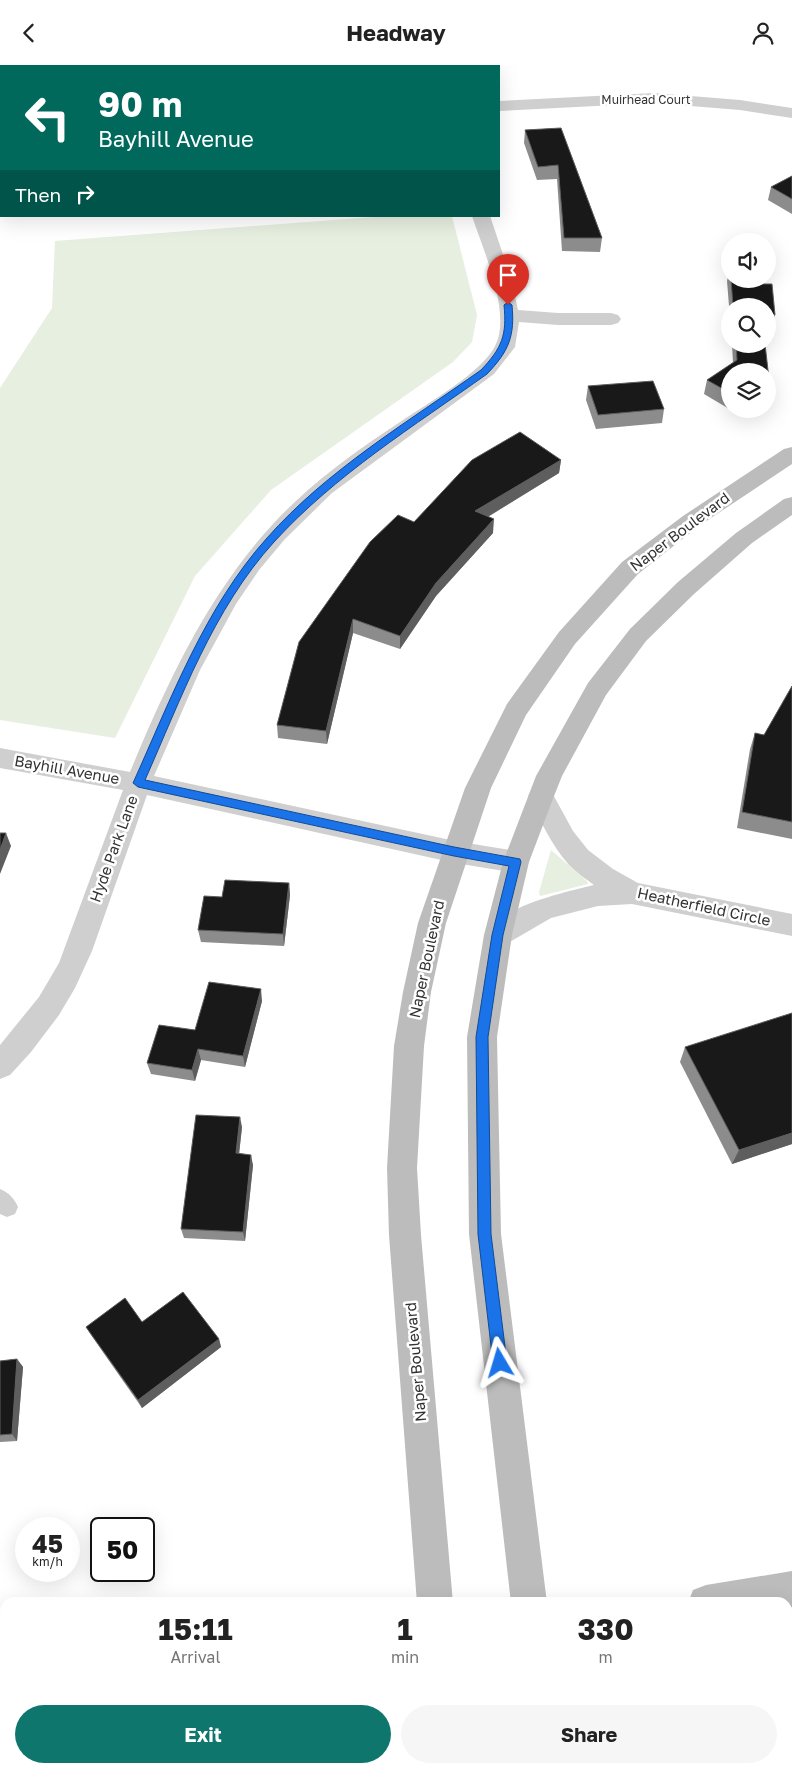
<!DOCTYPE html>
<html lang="en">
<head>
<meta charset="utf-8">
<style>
	body { margin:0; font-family:"Golos Text",sans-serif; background:#f6f6f6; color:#222; height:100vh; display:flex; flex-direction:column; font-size:19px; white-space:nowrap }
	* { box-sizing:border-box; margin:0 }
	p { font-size:16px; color:#767676 }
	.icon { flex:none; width:28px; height:28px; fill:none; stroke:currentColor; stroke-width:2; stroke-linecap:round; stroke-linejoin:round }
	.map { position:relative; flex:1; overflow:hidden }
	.sheet { position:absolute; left:0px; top:1532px; width:792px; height:176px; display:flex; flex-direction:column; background:#fff; border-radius:15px 15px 0 0; box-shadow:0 5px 20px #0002 }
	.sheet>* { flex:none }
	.top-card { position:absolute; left:0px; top:0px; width:500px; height:152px; box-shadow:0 5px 20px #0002; background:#00695c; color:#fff; overflow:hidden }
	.buttons { position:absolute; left:721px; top:168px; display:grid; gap:10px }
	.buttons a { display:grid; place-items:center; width:55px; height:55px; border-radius:50%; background:#fff; box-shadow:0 5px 20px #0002; font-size:25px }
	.speed { position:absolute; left:15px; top:1452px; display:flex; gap:10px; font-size:25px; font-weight:700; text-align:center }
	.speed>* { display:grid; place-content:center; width:65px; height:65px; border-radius:50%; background:#fff; box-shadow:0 5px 20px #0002; line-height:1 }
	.speed small { font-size:12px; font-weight:400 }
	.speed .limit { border:2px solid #111; border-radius:8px; background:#fff; color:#111 }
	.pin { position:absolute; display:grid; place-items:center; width:42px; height:42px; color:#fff; margin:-51px -21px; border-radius:50% 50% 50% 0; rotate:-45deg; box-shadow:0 0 5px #0007 }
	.pin .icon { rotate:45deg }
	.me { position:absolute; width:55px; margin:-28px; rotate:353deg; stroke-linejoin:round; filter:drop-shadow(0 0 4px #0008) }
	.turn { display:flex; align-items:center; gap:18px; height:105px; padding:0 15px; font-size:22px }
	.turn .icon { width:65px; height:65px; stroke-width:2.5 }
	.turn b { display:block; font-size:35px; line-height:42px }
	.then { display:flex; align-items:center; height:48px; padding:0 15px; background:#0003; gap:10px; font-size:19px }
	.eta { display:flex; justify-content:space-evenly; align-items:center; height:85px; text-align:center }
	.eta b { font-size:30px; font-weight:700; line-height:35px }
	.primary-button { display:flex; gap:10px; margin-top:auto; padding:10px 15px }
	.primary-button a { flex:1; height:58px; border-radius:30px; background:#0f766e; color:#fff; font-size:20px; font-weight:700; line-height:58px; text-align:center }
	.primary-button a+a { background:#f6f6f6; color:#222 }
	header { display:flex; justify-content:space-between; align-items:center; height:65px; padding:0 15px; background:#fff; font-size:22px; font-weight:700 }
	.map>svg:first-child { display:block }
	.green { fill:#e7efe0 }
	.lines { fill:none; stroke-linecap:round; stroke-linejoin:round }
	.lane { fill:#cfcfcf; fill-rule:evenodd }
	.street { fill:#cfcfcf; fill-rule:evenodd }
	.secondary { fill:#bcbcbc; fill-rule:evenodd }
	.wall { fill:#8c8c8c }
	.shaded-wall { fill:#5e5e5e }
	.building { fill:#191919; stroke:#5e5e5e }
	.route { fill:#1a73e8; stroke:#114b97 }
	.labels { text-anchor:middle; stroke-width:5; stroke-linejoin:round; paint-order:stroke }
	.far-street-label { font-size:12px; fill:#323232; stroke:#fff }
	.street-label { font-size:15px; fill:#323232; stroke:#fff }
</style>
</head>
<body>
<header><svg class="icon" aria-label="back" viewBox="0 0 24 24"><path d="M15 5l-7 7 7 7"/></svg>Headway<svg class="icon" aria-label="person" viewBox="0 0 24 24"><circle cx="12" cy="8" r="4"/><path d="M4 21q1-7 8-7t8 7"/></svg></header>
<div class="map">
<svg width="792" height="1708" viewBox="0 0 792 1708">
	<rect width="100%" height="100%" fill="#fff"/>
	<g class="green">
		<polygon points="387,151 452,151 477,250 472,277 453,297 271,425 195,511 115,673 0,655 0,323 52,243 55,176"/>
		<polygon points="551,785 587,816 588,819 540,831 539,827"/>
	</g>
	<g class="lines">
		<path class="lane" d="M0 1124C9 1128 14 1133 18 1142L15 1149 7 1152 0 1149Z"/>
		<g class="street">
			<polygon points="426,0 443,0 443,1 427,1"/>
			<polygon points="654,28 740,35 792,43 792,53 740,45 654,38 499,46 499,36"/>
			<rect x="0" y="73" width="1" height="10"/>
			<path d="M472 151H490L511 213 518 245 558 248H611L618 250 621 254 618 258 611 260H558L519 257 515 282 494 309 332 428 285 474 259 505 236 539 200 605 154 711 455 776 516 786 525 789 529 797 525 805 516 808 455 798 147 730 92 886 75 923 59 950 31 987 10 1010 0 1014V980L39 932 59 898 123 725 0 703V683L130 707C171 608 218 508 297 435 329 405 364 381 400 357 426 339 484 307 496 279 511 247 483 184 472 151Z"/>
			<path d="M541 721 550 724 573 766 588 785 613 804 638 818 792 849V871L632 839 598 841 551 853 508 878 498 882 488 878 484 870C498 842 565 827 594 820 586 814 576 807 569 800 551 780 540 754 528 731L532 724Z"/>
		</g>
		<g class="secondary">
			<polygon points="792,382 792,399 699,461 638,509 575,579 526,650 491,723 446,858 431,927 424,981 417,1103 421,1170 453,1538 417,1538 389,1170 387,1103 394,981 403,927 418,858 465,723 507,639 559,567 622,497 683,451 784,384"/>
			<polygon points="792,432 792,450 752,478 694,529 646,576 606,630 562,711 554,731 529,797 512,870 497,972 501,1169 547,1538 511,1538 469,1169 467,972 484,870 503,797 536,711 588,618 630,564 678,517 736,468 784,434"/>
			<polygon points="792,1506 792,1542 788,1543 788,1538 688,1538 693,1525 706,1520"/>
			<polygon points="5,1627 5,1665 0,1666 0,1628"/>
			<rect x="788" y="1661" width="4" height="38"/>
			<polygon points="426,1704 464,1704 465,1708 427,1708"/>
			<polygon points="527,1704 565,1704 566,1708 528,1708"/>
			<polygon points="597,1704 660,1704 659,1708 595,1708"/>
		</g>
	</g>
	<g class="wall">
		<polygon points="561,63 602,173 600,187 562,186 557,114 537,115 524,78 525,65"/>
		<polygon points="792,111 792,149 768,135 771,122"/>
		<polygon points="730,203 730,214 759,214 760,219 775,250 771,264 768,263 768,241 730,241 730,253 727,216"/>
		<polygon points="732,279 765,279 730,306 730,344 742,344 736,348 704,329 707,315 733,298"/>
		<polygon points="588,321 664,344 662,358 596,364 586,335"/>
		<polygon points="561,395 559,408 488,452 493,468 436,531 400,584 353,568 327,679 278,673 277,660 414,457"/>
		<polygon points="792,621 792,774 737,763 750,684 755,668 764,670"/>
		<polygon points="289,818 290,830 284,881 201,877 198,865 222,832"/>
		<polygon points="262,936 245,1002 201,995 195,1016 151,1009 147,998 195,965"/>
		<polygon points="685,982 792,1079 732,1099 680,997"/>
		<polygon points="242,1062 239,1089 253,1100 245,1176 184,1173 181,1164"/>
		<polygon points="86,1262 219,1274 221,1282 142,1343 91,1270"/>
		<polygon points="17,1294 23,1302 17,1376 0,1377 0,1296"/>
	</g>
	<g class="shaded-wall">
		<polygon points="737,344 742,344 736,348"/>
		<polygon points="561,395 559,408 474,460 475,446"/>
		<polygon points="494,454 493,468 436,531 400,584 400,571 436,518"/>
		<polygon points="353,554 353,568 327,679 326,666"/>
		<polygon points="6,768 11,781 0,809 0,785"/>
		<polygon points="289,818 290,830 284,881 283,869"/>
		<polygon points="261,924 262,936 245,1002 243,991"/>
		<polygon points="198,984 201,995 195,1016 192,1005"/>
		<polygon points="240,1052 242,1062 238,1098 236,1088"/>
		<polygon points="792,1068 792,1079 732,1099 739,1085"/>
		<polygon points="251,1090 253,1100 245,1176 243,1167"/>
		<polygon points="219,1274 221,1282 142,1343 138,1335"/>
		<polygon points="17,1294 23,1302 17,1376 12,1369"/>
	</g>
	<g class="building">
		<rect x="75" y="0" width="57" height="1"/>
		<polygon points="561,63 602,173 564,173 558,100 538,102 525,65"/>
		<polygon points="792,111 792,134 771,122"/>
		<polygon points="731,214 759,214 760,219 772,219 775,250 768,249 768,241 733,241"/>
		<polygon points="736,279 765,279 769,314 768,315 768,306 730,306 730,328 707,315 737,295"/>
		<polygon points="653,316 664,344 598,350 588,321"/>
		<polygon points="520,367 561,395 475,446 494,454 436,518 400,571 353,554 326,666 277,660 299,577 370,477 398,450 414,457 472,395"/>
		<polygon points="792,621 792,757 742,747 755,668 764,670"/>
		<polygon points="0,768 6,768 0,785"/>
		<polygon points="225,815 289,818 283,869 198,865 204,831 222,832"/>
		<polygon points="209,917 261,924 243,991 198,984 192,1005 147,998 159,960 195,965"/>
		<polygon points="792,948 792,1068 739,1085 685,982"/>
		<polygon points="196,1050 240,1052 236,1088 251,1090 243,1167 181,1164"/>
		<polygon points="183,1227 219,1274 138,1335 86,1262 125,1233 142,1257"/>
		<polygon points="17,1294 12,1369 0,1370 0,1296"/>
	</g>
	<path class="route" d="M508 237 512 240C515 271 509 286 487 309 414 361 335 410 274 477 213 544 181 634 145 715L454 782 520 794 521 797 503 870 488 972 491 1169 507 1298 505 1303 500 1305 495 1303 493 1298 478 1169 476 972 492 870 509 801 454 791 138 722 133 718C171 634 205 542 267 473 327 405 408 357 481 305 502 283 507 270 504 240Z"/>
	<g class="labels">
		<g class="far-street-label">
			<text x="646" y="39">Muirhead Court</text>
		</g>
		<g class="street-label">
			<text transform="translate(680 467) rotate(-37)" y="5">Naper Boulevard</text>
			<text transform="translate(67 705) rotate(10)" y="5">Bayhill Avenue</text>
			<text transform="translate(114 784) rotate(-70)" y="5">Hyde Park Lane</text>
			<text transform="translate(704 842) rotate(12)" y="5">Heatherfield Circle</text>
			<text transform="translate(427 894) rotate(-78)" y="5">Naper Boulevard</text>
			<text transform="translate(416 1297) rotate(-95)" y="5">Naper Boulevard</text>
		</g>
	</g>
</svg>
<div class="buttons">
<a><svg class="icon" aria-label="sound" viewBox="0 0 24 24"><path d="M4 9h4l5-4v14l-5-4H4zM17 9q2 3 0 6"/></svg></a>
<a><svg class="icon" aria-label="search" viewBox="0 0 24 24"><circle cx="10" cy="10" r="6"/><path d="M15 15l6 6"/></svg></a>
<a><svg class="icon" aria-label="layers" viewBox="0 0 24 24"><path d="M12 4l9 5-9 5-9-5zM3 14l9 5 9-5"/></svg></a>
</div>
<div class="speed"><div>45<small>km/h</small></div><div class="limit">50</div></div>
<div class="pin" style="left:508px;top:240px;background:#d93025"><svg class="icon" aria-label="arrive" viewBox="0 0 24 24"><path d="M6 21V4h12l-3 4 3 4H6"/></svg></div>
<svg class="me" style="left:500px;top:1298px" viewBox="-20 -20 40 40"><path d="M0-17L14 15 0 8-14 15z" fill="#1a73e8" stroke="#fff" stroke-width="4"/></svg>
<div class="top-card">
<div class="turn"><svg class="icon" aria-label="left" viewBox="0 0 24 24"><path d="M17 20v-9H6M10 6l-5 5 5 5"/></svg><div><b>90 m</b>Bayhill Avenue</div></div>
<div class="then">Then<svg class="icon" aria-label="right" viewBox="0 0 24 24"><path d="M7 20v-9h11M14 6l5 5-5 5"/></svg></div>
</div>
<section class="sheet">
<div class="eta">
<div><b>15:11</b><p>Arrival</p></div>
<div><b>1</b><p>min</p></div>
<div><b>330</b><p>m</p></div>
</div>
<div class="primary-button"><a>Exit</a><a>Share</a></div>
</section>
</div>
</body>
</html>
